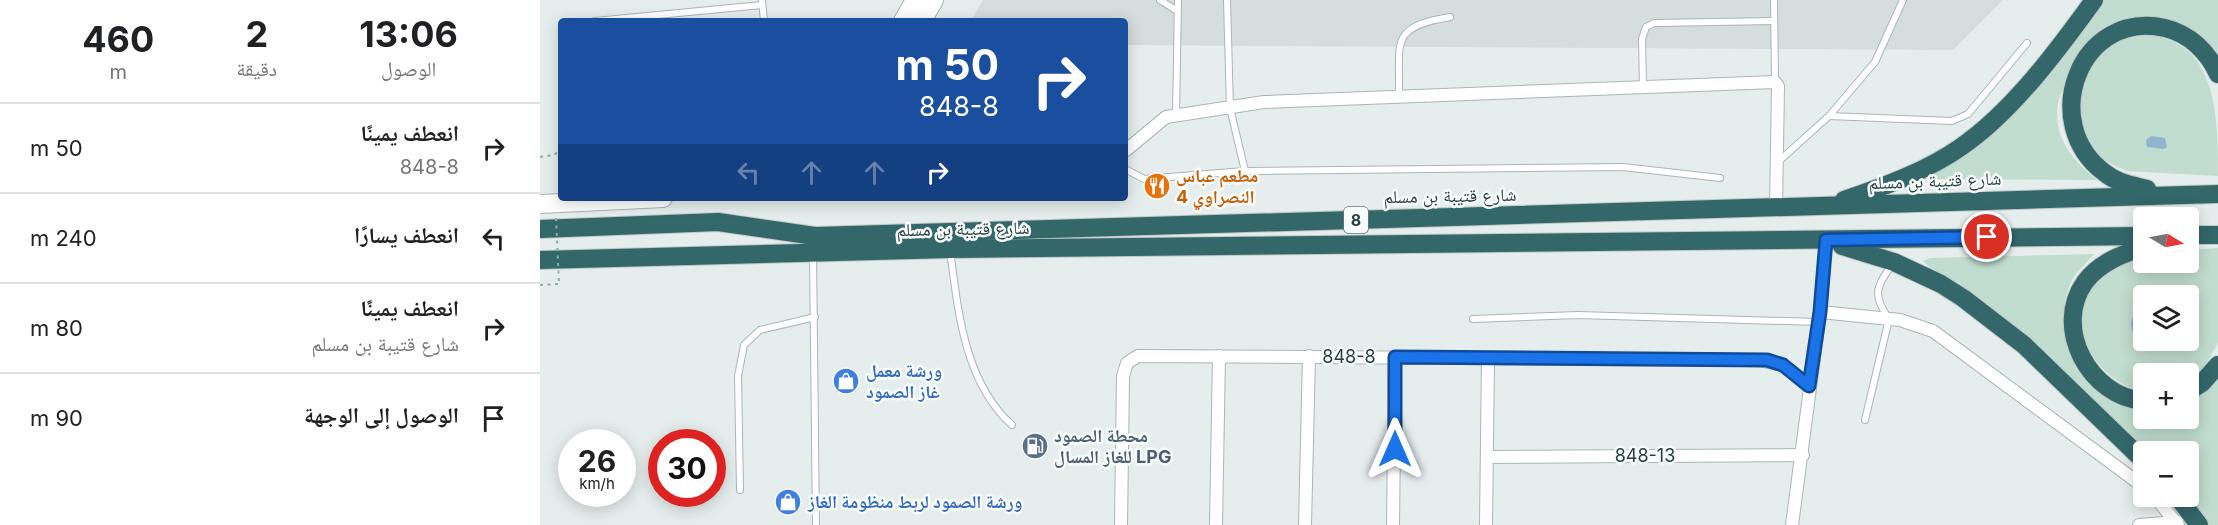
<!DOCTYPE html>
<html lang="ar">
<head>
<meta charset="utf-8">
<style>
	body { margin:0; font-family:Inter,"Noto Naskh Arabic",sans-serif; background:#f2f2f2; color:#202124; direction:rtl; height:100vh; display:flex; flex-direction:column; font-size:22px; white-space:nowrap }
	* { box-sizing:border-box; margin:0 }
	p { font-size:20px; color:#757577 }
	.icon { flex:none; width:33px; height:33px; fill:none; stroke:currentColor; stroke-width:2; stroke-linecap:round; stroke-linejoin:round }
	.map { position:relative; flex:1; overflow:hidden; direction:ltr }
	.sheet { display:flex; flex-direction:column; background:#fff; width:540px }
	.sheet>* { flex:none }
	.guide { position:absolute; left:18px; top:18px; width:570px; height:183px; border-radius:6px; box-shadow:0 3px 15px #0003; direction:rtl; background:#1a4fa0; color:#fff; overflow:hidden }
	.needle { width:39px; rotate:100deg }
	.buttons { position:absolute; left:1593px; top:207px; display:grid; gap:12px }
	.buttons a { display:grid; place-items:center; width:66px; height:66px; border-radius:6px; background:#fff; box-shadow:0 3px 15px #0003; font-size:30px }
	.speed { position:absolute; left:18px; top:429px; display:flex; gap:12px; font-size:30px; font-weight:700; text-align:center }
	.speed>* { display:grid; place-content:center; width:78px; height:78px; border-radius:50%; background:#fff; box-shadow:0 3px 15px #0003; line-height:1 }
	.speed small { font-size:15px; font-weight:400 }
	.speed .limit { border:9px solid #d22; background:#fff; color:#111 }
	.pin { position:absolute; display:grid; place-items:center; width:51px; height:51px; color:#fff; margin:-26px; border:3px solid #fff; border-radius:50%; box-shadow:0 2px 6px #0007 }
	.me { position:absolute; width:66px; margin:-33px; rotate:0deg; stroke-linejoin:round; filter:drop-shadow(0 0 4px #0008) }
	.turn { display:flex; align-items:center; gap:21px; height:126px; padding:0 30px; font-size:27px }
	.turn .icon { width:78px; height:78px; stroke-width:2.5 }
	.turn b { display:block; font-size:42px; line-height:51px }
	.lanes { display:flex; align-items:center; height:57px; padding:0 30px; background:#0003; justify-content:center; gap:30px; direction:ltr }
	.lanes .off { opacity:.35 }
	.eta { display:flex; justify-content:space-evenly; align-items:center; height:102px; text-align:center }
	.eta b { font-size:36px; font-weight:700; line-height:42px }
	ul { padding:0; list-style:none }
	li { display:flex; align-items:center; gap:18px; height:90px; padding:0 30px; border-top:2px solid #e0e0e0 }
	li div { flex:1 }
	li b { display:block; font-size:22px }
	li em { font-style:normal }
	main { display:flex; flex:1; min-height:0 }
	.map>svg:first-child { display:block }
	.built { fill:#d5dedc }
	.green { fill:#c1ddd0; fill-rule:evenodd }
	.water { fill:#93b6ce }
	.lines { fill:none; stroke-linecap:round; stroke-linejoin:round }
	.lane-casing { stroke:#a9b6b5; stroke-width:8 }
	.street-casing { stroke:#a9b6b5; stroke-width:14 }
	.secondary-casing { stroke:#a2b6b5; stroke-width:20 }
	.highway-casing { stroke:#c2c9c9; stroke-width:20 }
	.path { stroke:#89afad; stroke-width:2; stroke-dasharray:3 4.5; stroke-linecap:butt }
	.lane { stroke:#fff; stroke-width:6 }
	.street { stroke:#fff; stroke-width:12 }
	.secondary { stroke:#fff; stroke-width:18 }
	.highway { stroke:#34676a; stroke-width:18 }
	.path-bridge { stroke:#89afad; stroke-width:2; stroke-dasharray:3 4.5; stroke-linecap:butt }
	.route-casing { stroke:#114b97; stroke-width:15 }
	.route { stroke:#1a73e8; stroke-width:10 }
	.labels { text-anchor:middle; stroke-width:5; stroke-linejoin:round; paint-order:stroke }
	.shield { fill:#f7fbfa; stroke:#657777; stroke-width:1.5 }
	.shield-label { font-size:16px; font-weight:bold; fill:#263f3f }
	.food-label { font-size:18px; font-weight:bold; fill:#c56008; stroke:#f7fbfa; text-anchor:start }
	.street-label { font-size:18px; fill:#263f3f; stroke:#f7fbfa }
	.shop-label { font-size:18px; font-weight:bold; fill:#366cbe; stroke:#f7fbfa; text-anchor:start }
	.service-label { font-size:18px; font-weight:bold; fill:#4e5e75; stroke:#f7fbfa; text-anchor:start }
</style>
</head>
<body>
<main>
<div class="map">
<svg width="1678" height="525" viewBox="0 0 1678 525">
	<rect width="100%" height="100%" fill="#e6eeed"/>
	<polygon class="built" points="443,0 1463,0 1413,50 585,45 585,21 431,21"/>
	<g class="green">
		<path d="M1564 0H1678V53C1584 0 1449 97 1557 180L1382 179C1460 142 1514 69 1564 0Z"/>
		<path d="M1597 35C1678 34 1678 114 1678 176L1587 171 1558 158 1536 124C1545 69 1541 56 1597 35Z"/>
		<path d="M1678 248V343L1662 371 1649 380 1648 374H1604L1603 391C1558 383 1521 325 1553 284 1556 279 1560 272 1564 269 1574 261 1592 258 1603 253L1604 262H1648L1649 250ZM1604 296H1648V340H1604Z"/>
		<path d="M1554 254C1546 265 1533 273 1529 287 1509 342 1543 403 1603 410L1604 418H1648L1649 401 1660 396 1678 379V525H1669L1649 496 1648 452 1607 451 1461 317 1419 283 1391 269 1383 261 1390 258Z"/>
	</g>
	<g class="water">
		<polygon points="1611,136 1625,138 1627,147 1624,149 1607,147 1606,140"/>
		<path d="M1603 308V340C1587 333 1587 316 1603 308Z"/>
	</g>
	<g class="lines">
		<defs>
			<g id="lane">
				<polyline points="222,0 224,21"/>
				<polyline points="620,0 636,10"/>
				<polyline points="687,0 690,108 705,171"/>
				<polyline points="1234,0 1235,82"/>
				<polyline points="55,21 222,5"/>
				<polyline points="1103,88 1102,39 1106,27 1114,23 1234,21"/>
				<path d="M859 96C860 42 849 27 910 17"/>
				<polyline points="636,115 638,0"/>
				<polyline points="1289,116 1412,121 1428,114 1487,43"/>
				<polyline points="1239,161 1289,116 1335,62 1363,0"/>
				<polyline points="585,169 604,179 705,171 1083,167 1180,178"/>
				<path d="M410 250C418 310 424 382 472 425"/>
				<polyline points="273,253 276,525"/>
				<polyline points="933,319 1038,315 1278,322"/>
				<path d="M1325 420 1349 319C1333 296 1335 287 1352 265"/>
				<polyline points="200,490 198,376 204,345 220,330 275,317"/>
			</g>
			<g id="street">
				<polyline points="585,151 626,117 724,102 1235,82 1238,86 1236,209"/>
				<polyline points="1280,312 1360,320 1393,331 1604,487"/>
				<polyline points="947,457 1263,455"/>
				<polyline points="1614,496 1638,525"/>
				<polyline points="581,525 583,376 587,363 598,356 1219,360 1243,365 1269,386"/>
				<polyline points="676,525 679,356"/>
				<polyline points="765,525 769,356"/>
				<polyline points="853,525 855,357"/>
				<polyline points="946,525 948,358"/>
				<polyline points="1252,525 1280,312 1286,240"/>
				<polyline points="1599,525 1637,522"/>
			</g>
			<g id="secondary">
				<polyline points="363,21 375,0"/>
				<polyline points="382,21 394,0"/>
				<polyline points="0,204 123,198"/>
			</g>
			<g id="highway">
				<path d="M1607 189C1592 185 1577 183 1565 173 1497 123 1540 9 1625 28 1650 34 1668 52 1678 74"/>
				<path d="M1304 200C1343 187 1387 171 1421 147 1472 112 1518 50 1554 0"/>
				<polyline points="0,229 178,222 275,236 1678,194"/>
				<polyline points="1648,235 1678,235"/>
				<polyline points="1302,246 1354,262 1401,284 1423,298 1484,345 1604,461"/>
				<path d="M1604 247C1582 254 1559 263 1545 282 1512 328 1550 397 1604 401"/>
				<polyline points="0,260 410,249 1604,236"/>
				<polyline points="1648,392 1662,383 1678,365"/>
				<polyline points="1637,496 1659,525"/>
			</g>
		</defs>
		<use href="#lane" class="lane-casing"/>
		<use href="#street" class="street-casing"/>
		<use href="#secondary" class="secondary-casing"/>
		<use href="#highway" class="highway-casing"/>
		<g class="path">
			<polyline points="0,157 14,155 21,149"/>
			<polyline points="0,285 19,284"/>
		</g>
		<use href="#lane" class="lane"/>
		<use href="#street" class="street"/>
		<use href="#secondary" class="secondary"/>
		<use href="#highway" class="highway"/>
		<polyline class="path-bridge" points="16,218 19,284"/>
	</g>
	<g class="lines">
		<defs>
			<polyline id="route" points="855,449 855,357 1227,360 1243,365 1269,386 1280,312 1286,240 1447,237"/>
		</defs>
		<use href="#route" class="route-casing"/>
		<use href="#route" class="route"/>
	</g>
	<defs>
		<symbol id="restaurant-disc" viewBox="-11 -11 22 22"><circle r="9.5" fill="#e8710a" stroke="#f7fbfa"/><path d="M-5-6h1v4h1v-4h1v4h1v-4h1v5L-1.5 .5V6h-2V.5L-5-1ZM5-6V6H3V1.5H1.5Q1.5-4 5-6Z" fill="#fff"/></symbol>
		<symbol id="shop-disc" viewBox="-11 -11 22 22"><circle r="9.5" fill="#3f7fe0" stroke="#f7fbfa"/><path d="M-5-2.5h2.3a2.7 3.5 0 0 1 5.4 0H5L5.5 6h-11ZM-1.5-2.5h3a1.5 2.3 0 0 0-3 0Z" fill="#fff"/></symbol>
		<symbol id="fuel-disc" viewBox="-11 -11 22 22"><circle r="9.5" fill="#5c6f8a" stroke="#f7fbfa"/><path d="M-5.5-6h7V0h2V4h1.3V-2.5L3-4.5l.8-.8L6-3V5H2.5V1h-1V6h-7ZM-4.2-4.7v3.2H.2V-4.7Z" fill="#fff"/></symbol>
	</defs>
	<g fill-rule="evenodd">
		<use href="#restaurant-disc" x="602" y="171" width="30" height="30"/>
		<use href="#shop-disc" x="291" y="366" width="30" height="30"/>
		<use href="#fuel-disc" x="480" y="431" width="30" height="30"/>
		<use href="#shop-disc" x="233" y="487" width="30" height="30"/>
	</g>
	<g class="labels">
		<rect class="shield" x="804" y="207" width="24" height="26" rx="4.5"/>
		<g class="shield-label">
			<text x="816" y="226">8</text>
		</g>
		<g class="food-label">
			<text x="636" y="182">مطعم عباس<tspan x="636" dy="21">النصراوي 4</tspan></text>
		</g>
		<g class="street-label">
			<text transform="translate(1395 181) rotate(-2)" y="6">شارع قتيبة بن مسلم</text>
			<text transform="translate(910 196) rotate(-1)" y="6">شارع قتيبة بن مسلم</text>
			<text transform="translate(423 229) rotate(-1)" y="6">شارع قتيبة بن مسلم</text>
			<text x="809" y="363">848-8</text>
			<text x="1105" y="462">848-13</text>
		</g>
		<g class="shop-label">
			<text x="326" y="377">ورشة معمل<tspan x="326" dy="21">غاز الصمود</tspan></text>
			<text x="268" y="508">ورشة الصمود لربط منظومة الغاز</text>
		</g>
		<g class="service-label">
			<text x="514" y="442">محطة الصمود<tspan x="514" dy="21">للغاز المسال LPG</tspan></text>
		</g>
	</g>
</svg>
<div class="buttons">
<a><svg class="needle" viewBox="-14 -14 28 28"><path d="M0-13l5 13h-10z" fill="#e53935"/><path d="M0 13l5-13h-10z" fill="#757577"/></svg></a>
<a><svg class="icon" aria-label="layers" viewBox="0 0 24 24"><path d="M12 4l9 5-9 5-9-5zM3 14l9 5 9-5"/></svg></a>
<a>+</a>
<a>−</a>
</div>
<div class="speed"><div>26<small>km/h</small></div><div class="limit">30</div></div>
<div class="pin" style="left:1447px;top:237px;background:#d93025"><svg class="icon" aria-label="arrive" viewBox="0 0 24 24"><path d="M6 21V4h12l-3 4 3 4H6"/></svg></div>
<svg class="me" style="left:855px;top:449px" viewBox="-20 -20 40 40"><path d="M0-17L14 15 0 8-14 15z" fill="#1a73e8" stroke="#fff" stroke-width="4"/></svg>
<div class="guide">
<div class="turn"><svg class="icon" aria-label="right" viewBox="0 0 24 24"><path d="M7 20v-9h11M14 6l5 5-5 5"/></svg><div><b>50 m</b>848-8</div></div>
<div class="lanes"><svg class="icon off" aria-label="left" viewBox="0 0 24 24"><path d="M17 20v-9H6M10 6l-5 5 5 5"/></svg><svg class="icon off" aria-label="ahead" viewBox="0 0 24 24"><path d="M12 20V5M6 11l6-6 6 6"/></svg><svg class="icon off" aria-label="ahead" viewBox="0 0 24 24"><path d="M12 20V5M6 11l6-6 6 6"/></svg><svg class="icon" aria-label="right" viewBox="0 0 24 24"><path d="M7 20v-9h11M14 6l5 5-5 5"/></svg></div>
</div>
</div>
<section class="sheet">
<div class="eta">
<div><b>13:06</b><p>الوصول</p></div>
<div><b>2</b><p>دقيقة</p></div>
<div><b>460</b><p>m</p></div>
</div>
<ul>
<li><svg class="icon" aria-label="right" viewBox="0 0 24 24"><path d="M7 20v-9h11M14 6l5 5-5 5"/></svg><div><b>انعطف يمينًا</b><p>848-8</p></div><em>50 m</em></li>
<li><svg class="icon" aria-label="left" viewBox="0 0 24 24"><path d="M17 20v-9H6M10 6l-5 5 5 5"/></svg><div><b>انعطف يسارًا</b></div><em>240 m</em></li>
<li><svg class="icon" aria-label="right" viewBox="0 0 24 24"><path d="M7 20v-9h11M14 6l5 5-5 5"/></svg><div><b>انعطف يمينًا</b><p>شارع قتيبة بن مسلم</p></div><em>80 m</em></li>
<li><svg class="icon" aria-label="arrive" viewBox="0 0 24 24"><path d="M6 21V4h12l-3 4 3 4H6"/></svg><div><b>الوصول إلى الوجهة</b></div><em>90 m</em></li>
</ul>
</section>
</main>
</body>
</html>
